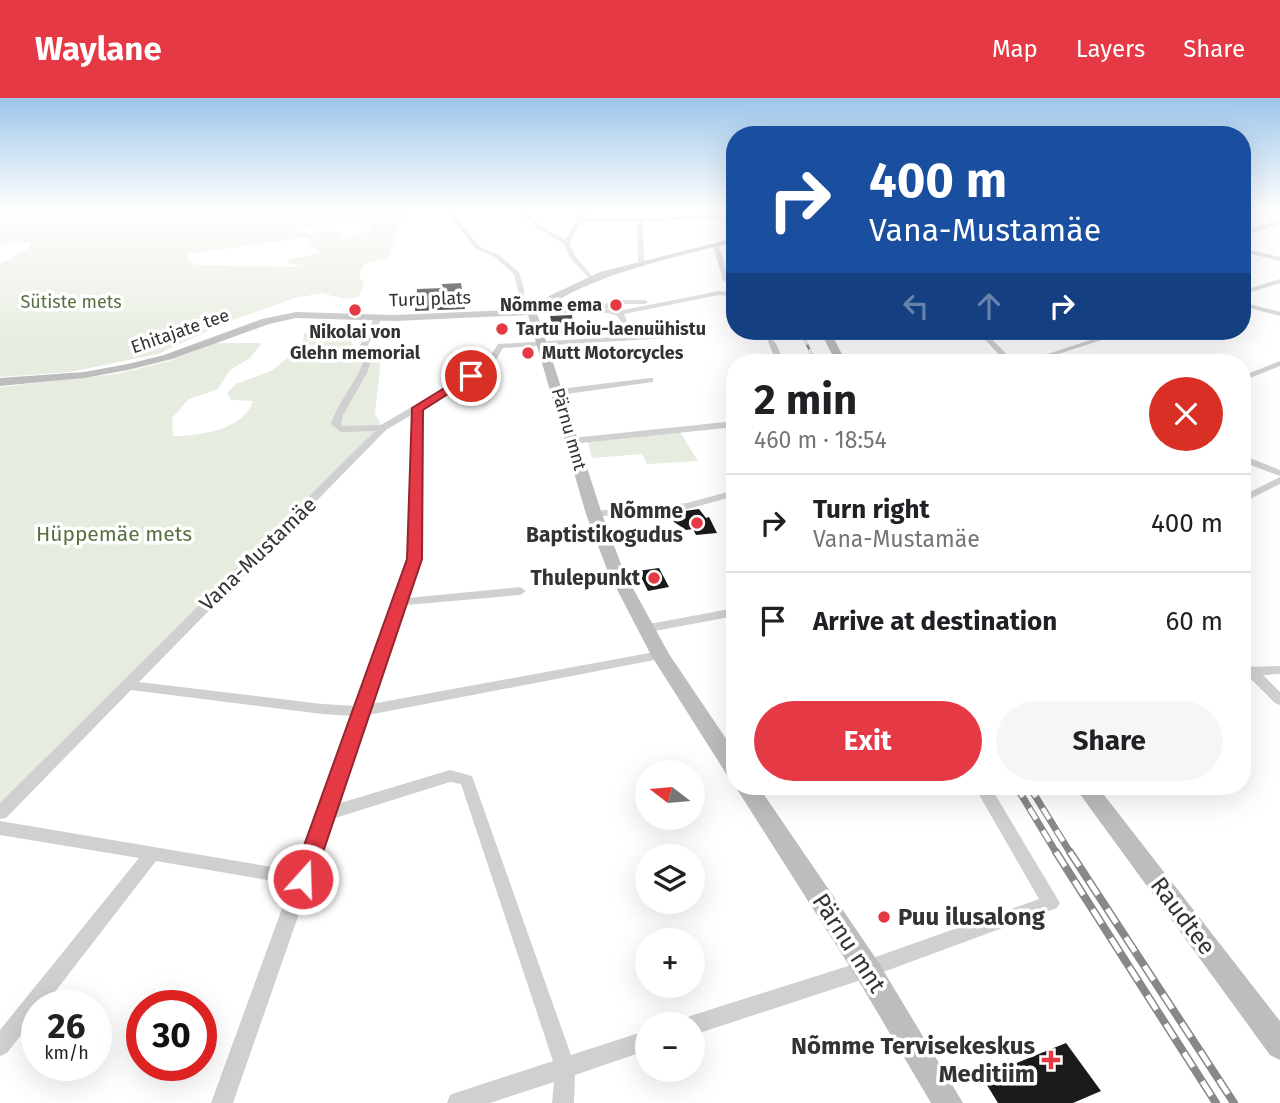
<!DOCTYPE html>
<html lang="en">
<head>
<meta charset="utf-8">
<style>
	body { margin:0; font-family:"Fira Sans",sans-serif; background:#f6f6f6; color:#202124; height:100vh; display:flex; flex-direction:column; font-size:26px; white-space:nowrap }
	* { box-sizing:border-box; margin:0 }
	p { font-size:23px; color:#757577 }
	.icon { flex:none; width:38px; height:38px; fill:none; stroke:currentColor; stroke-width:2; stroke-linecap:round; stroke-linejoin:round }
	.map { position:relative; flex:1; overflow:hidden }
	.sheet { position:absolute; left:726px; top:256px; width:525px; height:441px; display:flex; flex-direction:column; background:#fff; border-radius:28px; box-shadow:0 7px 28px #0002 }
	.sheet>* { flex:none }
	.banner { position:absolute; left:726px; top:28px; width:525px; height:214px; border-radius:28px; box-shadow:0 7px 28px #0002; background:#1a4fa0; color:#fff; overflow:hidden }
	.needle { width:46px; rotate:286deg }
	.tools { position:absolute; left:635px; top:662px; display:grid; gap:14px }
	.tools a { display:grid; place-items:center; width:70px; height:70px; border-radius:50%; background:#fff; box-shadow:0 7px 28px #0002; font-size:35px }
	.speed { position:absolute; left:21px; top:892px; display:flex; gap:14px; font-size:35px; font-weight:700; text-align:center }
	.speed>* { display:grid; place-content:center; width:91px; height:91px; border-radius:50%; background:#fff; box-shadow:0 7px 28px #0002; line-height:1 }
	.speed small { font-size:18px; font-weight:400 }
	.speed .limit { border:10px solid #d22; background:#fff; color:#111 }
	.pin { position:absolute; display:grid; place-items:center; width:60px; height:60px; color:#fff; margin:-30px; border:4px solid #fff; border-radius:50%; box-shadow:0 2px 7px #0007 }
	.me { position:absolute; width:77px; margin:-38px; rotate:20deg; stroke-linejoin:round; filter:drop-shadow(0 0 5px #0008) }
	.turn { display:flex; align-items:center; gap:24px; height:147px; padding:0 28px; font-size:32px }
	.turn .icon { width:91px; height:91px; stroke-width:2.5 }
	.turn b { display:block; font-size:49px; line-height:60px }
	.lanes { display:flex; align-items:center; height:66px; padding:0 28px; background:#0003; justify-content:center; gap:35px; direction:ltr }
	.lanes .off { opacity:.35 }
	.round { display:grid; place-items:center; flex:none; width:74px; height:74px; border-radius:37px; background:#f6f6f6 }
	.summary { display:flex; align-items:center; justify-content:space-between; height:119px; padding:0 28px }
	h1 { font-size:42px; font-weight:700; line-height:52px }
	.button { display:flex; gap:14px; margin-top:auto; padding:14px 28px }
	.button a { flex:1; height:80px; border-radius:42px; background:#e63946; color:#fff; font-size:28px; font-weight:700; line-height:80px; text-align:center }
	.button a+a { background:#f6f6f6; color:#202124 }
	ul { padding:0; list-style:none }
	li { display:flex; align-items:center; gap:21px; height:98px; padding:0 28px; border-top:2px solid #e0e0e0 }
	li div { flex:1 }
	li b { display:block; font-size:26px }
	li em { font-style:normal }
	header { display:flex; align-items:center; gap:42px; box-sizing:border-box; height:98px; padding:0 35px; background:#e63946; color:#fff }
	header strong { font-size:33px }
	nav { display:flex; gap:38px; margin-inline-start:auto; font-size:24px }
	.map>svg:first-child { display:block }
	.green { fill:#e6ecdf; fill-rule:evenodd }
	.building { fill:#1a1a1a }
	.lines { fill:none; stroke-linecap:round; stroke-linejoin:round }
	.street { fill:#d0d0d0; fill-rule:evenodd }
	.secondary { fill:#bdbdbd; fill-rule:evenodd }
	.rail-far2-casing { stroke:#888; stroke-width:2.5 }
	.rail-far1-casing { stroke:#888; stroke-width:7 }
	.rail-casing { stroke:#888; stroke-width:8 }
	.rail-far2 { stroke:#fff; stroke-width:2; stroke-dasharray:5; stroke-linecap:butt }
	.rail-far1 { stroke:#fff; stroke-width:4.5; stroke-dasharray:13; stroke-linecap:butt }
	.rail { stroke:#fff; stroke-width:5; stroke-dasharray:17; stroke-linecap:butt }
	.route { fill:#e63946; stroke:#96252e; stroke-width:2 }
	.poi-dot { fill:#e63946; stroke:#fff; stroke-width:2.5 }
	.labels { text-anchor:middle; stroke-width:7; stroke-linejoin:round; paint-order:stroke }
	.far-street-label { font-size:18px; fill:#333; stroke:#fff }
	.far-park-label { font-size:18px; fill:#56703f; stroke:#fff }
	.far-poi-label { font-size:18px; font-weight:bold; fill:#333; stroke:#fff; text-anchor:start }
	.poi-label { font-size:21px; font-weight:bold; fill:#333; stroke:#fff; text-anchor:end }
	.park-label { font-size:21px; fill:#56703f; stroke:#fff }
	.street-label { font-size:21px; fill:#333; stroke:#fff }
	.near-street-label { font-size:24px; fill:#333; stroke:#fff }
	.near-poi-label { font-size:24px; font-weight:bold; fill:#333; stroke:#fff; text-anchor:start }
</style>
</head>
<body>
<header>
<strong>Waylane</strong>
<nav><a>Map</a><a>Layers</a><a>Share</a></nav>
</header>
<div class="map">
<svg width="1280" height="1005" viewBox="0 0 1280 1005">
	<rect width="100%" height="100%" fill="#fff"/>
	<g class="green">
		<path d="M0 111H411L401 122 388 160 364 166 359 177 364 186 359 199 344 201 322 195 295 200 227 224 158 256 70 274 0 279V166L29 150 31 144 0 146ZM336 125 372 127V130C363 137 349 141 338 139L345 137C328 127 309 142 294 130ZM306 139 319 155 288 162V165L302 169 196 167 188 162V156Z"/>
		<path d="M319 227 347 236 354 249 382 251 375 316 383 330 0 715V289L116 276 169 263 216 245H262L250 260 230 272 218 291 189 301 172 320 173 338C199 338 244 332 253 303L231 302 227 295 236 286 271 273 302 249 304 236Z"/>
		<polygon points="680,334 698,363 647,366 642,356 592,360 588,344"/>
	</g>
	<g class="building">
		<polygon points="461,185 465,211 415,213 417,191 443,190 442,186"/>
		<polygon points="572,217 574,234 554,235 550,218"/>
		<polygon points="699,411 706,420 709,419 717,435 696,437 693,431 686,432 674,424 670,415"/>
		<polygon points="659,470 669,489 648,493 638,473"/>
		<polygon points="1066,945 1101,993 1073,1005 998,1005 982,979"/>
	</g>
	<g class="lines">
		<g class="street">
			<polygon points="445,111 449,111 480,149 499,157 519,174 524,192 522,216 516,215 518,192 514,176 495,159 476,151"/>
			<path d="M519 111H523L538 126 565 142C570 132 582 119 583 111H588V117L584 121 732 118 735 120 643 123 644 164 641 166 638 164 637 123 581 125 569 145 575 158 595 181 592 183 570 160 564 146 534 128Z"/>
			<polygon points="1280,122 1280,126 1242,138 1242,134"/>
			<path d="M716 145 719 147 729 181 733 184 735 212 732 210 729 198 719 197 624 216 632 234 626 238 671 236V240H668L503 250 491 270 422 310 421 461 409 500 520 489 526 493 520 497 406 507 371 606 660 553 665 554 667 557 665 560 368 617 337 706 450 672 472 678 571 957 648 932V952L575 977 574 1005H552L554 984 490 1005H447L450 997 458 994 553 963 461 686 450 684 332 721 233 1005H211L291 786 156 763 44 908H37V917L7 955 0 958V932L139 760 0 737V723L296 773 353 618 322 616 131 592 6 720 0 721V705L375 333 341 334 331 326C339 301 359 282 366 256L360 247 375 218 382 220 368 247 374 256 367 275 343 317 341 326 343 328 381 327 485 266 498 246 615 239 624 233C622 229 621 221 617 218 608 211 547 216 532 216L529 214 530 213 598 210 613 202H645L648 204 645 206H614L606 211 618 213 719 193 729 194 727 185 723 182 713 147ZM413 316 409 461 357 608 322 606 139 584 386 332Z"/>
			<polygon points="1242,150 1280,159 1280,163 1242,154"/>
			<polygon points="1280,181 1280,185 1242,197 1242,193"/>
			<polygon points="1242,204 1280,214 1280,218 1242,208"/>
			<path d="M755 233C773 233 778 249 784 264H776L768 243Z"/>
			<polygon points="977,233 984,233 1014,264 1006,264"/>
			<polygon points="1118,233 1129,233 1034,264 1023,264"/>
			<polygon points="1280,263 1280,268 1242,283 1242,278"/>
			<polygon points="650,280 653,280 653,284 559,297 555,294 559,291"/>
			<polygon points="735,323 735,329 572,346 567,343 572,340"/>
			<polygon points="1242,357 1280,372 1280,378 1242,364"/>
			<polygon points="1280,379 1280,386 1242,405 1242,398"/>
			<polygon points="735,392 735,398 688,411 594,419 589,416 594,413 687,405"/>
			<polygon points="735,510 735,518 644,535 638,531 644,527"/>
			<polygon points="1280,568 1280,576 1263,577 1280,594 1280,607 1275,605 1248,578 1242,578 1242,569"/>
			<polygon points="974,688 990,688 1057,800 1060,805 1057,810 867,880 693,937 693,926 684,926 686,920 693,917 867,862 1039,801"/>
		</g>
		<g class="secondary">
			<polygon points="727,111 734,111 735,137 731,135"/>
			<path d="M735 140V144C666 162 597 174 537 215L602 416 624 474 669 556 735 654V679L727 677 651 557 608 474 586 416 528 217 395 223 296 220 269 226 172 261 128 272 84 280 0 288V280L84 274 128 266 164 257 262 221 296 214 395 217 530 211 551 197 600 174Z"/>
			<polygon points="820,233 830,233 846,264 836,264"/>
			<polygon points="735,688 758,688 877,862 963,1005 931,1005 857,880"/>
			<polygon points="1074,688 1097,688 1280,923 1280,962 1270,957"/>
		</g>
		<defs>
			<polyline id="rail-far2" points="801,233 815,264"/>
			<g id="rail-far1">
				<polyline points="1016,688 1057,756"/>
				<polyline points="1029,688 1071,756"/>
			</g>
			<g id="rail">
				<polyline points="1056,754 1216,1005"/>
				<polyline points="1070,754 1234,1005"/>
			</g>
		</defs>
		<use href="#rail-far2" class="rail-far2-casing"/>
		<use href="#rail-far1" class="rail-far1-casing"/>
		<use href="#rail" class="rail-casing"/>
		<use href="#rail-far2" class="rail-far2"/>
		<use href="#rail-far1" class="rail-far1"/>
		<use href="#rail" class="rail"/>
	</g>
	<linearGradient id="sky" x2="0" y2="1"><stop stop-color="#9ec6ea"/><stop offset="0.44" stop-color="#fff"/><stop offset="1" stop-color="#fff" stop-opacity="0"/></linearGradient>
	<rect width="1280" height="251" fill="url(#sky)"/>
	<polygon class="route" points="467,276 476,278 423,312 422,461 314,781 311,788 303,791 295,788 292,781 407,461 412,310"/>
	<g class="poi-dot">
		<circle cx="616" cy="207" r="7"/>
		<circle cx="355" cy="212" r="7"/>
		<circle cx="502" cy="231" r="7"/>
		<circle cx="528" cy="255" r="7"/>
		<circle cx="697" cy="425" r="7"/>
		<circle cx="654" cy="480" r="7"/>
		<circle cx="884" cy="819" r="7"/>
		<path d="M1047.5 951.5h7v7h7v7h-7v7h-7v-7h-7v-7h7z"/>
	</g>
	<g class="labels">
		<g class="far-street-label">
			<text transform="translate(430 201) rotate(-2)" y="6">Turu plats</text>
			<text transform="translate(180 233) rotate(-19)" y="6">Ehitajate tee</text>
			<text transform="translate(569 331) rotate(74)" y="6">Pärnu mnt</text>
		</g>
		<g class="far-park-label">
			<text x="71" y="210">Sütiste mets</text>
		</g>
		<g class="far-poi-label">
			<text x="602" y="213" text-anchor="end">Nõmme ema</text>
			<text x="516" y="237">Tartu Hoiu-laenuühistu</text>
			<text x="355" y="240" text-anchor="middle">Nikolai von<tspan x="355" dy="21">Glehn memorial</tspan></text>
			<text x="542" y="261">Mutt Motorcycles</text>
		</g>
		<g class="poi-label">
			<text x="683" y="420">Nõmme<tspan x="683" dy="24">Baptistikogudus</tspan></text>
			<text x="640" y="487">Thulepunkt</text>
		</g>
		<g class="park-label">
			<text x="114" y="443">Hüppemäe mets</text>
		</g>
		<g class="street-label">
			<text transform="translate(258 456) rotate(-44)" y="7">Vana-Mustamäe</text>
		</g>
		<g class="near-street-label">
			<text transform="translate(1183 818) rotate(53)" y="8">Raudtee</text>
			<text transform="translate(849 845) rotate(57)" y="8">Pärnu mnt</text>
		</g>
		<g class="near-poi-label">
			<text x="898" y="827">Puu ilusalong</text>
			<text x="1035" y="956" text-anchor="end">Nõmme Tervisekeskus<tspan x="1035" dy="28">Meditiim</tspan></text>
		</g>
	</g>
</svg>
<div class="tools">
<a><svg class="needle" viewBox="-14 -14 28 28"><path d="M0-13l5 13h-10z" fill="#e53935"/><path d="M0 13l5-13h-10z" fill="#757577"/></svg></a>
<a><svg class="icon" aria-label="layers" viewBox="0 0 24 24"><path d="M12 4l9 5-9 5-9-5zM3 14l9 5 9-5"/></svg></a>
<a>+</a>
<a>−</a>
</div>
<div class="speed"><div>26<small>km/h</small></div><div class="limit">30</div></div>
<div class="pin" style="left:471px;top:278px;background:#d93025"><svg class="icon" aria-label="arrive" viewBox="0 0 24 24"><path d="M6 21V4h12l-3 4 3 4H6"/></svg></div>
<svg class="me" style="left:303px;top:781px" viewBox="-20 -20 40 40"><circle r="17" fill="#e63946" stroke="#fff" stroke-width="3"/><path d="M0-11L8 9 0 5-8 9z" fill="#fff"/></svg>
<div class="banner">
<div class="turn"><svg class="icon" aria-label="right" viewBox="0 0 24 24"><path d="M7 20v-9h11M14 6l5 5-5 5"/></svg><div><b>400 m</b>Vana-Mustamäe</div></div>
<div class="lanes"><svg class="icon off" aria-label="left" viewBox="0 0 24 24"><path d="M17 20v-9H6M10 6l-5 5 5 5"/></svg><svg class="icon off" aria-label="ahead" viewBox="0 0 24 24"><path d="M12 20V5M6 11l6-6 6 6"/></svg><svg class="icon" aria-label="right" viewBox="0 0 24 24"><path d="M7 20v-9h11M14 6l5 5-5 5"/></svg></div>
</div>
<section class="sheet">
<div class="summary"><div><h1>2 min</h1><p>460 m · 18:54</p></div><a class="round" style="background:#d93025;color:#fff"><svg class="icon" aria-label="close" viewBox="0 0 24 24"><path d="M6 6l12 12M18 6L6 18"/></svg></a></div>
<ul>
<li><svg class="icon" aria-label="right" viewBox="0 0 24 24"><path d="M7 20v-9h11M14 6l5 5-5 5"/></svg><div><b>Turn right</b><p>Vana-Mustamäe</p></div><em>400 m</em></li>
<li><svg class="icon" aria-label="arrive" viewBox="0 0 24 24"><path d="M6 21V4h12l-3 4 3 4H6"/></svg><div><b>Arrive at destination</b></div><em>60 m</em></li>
</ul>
<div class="button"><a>Exit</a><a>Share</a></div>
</section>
</div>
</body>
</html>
